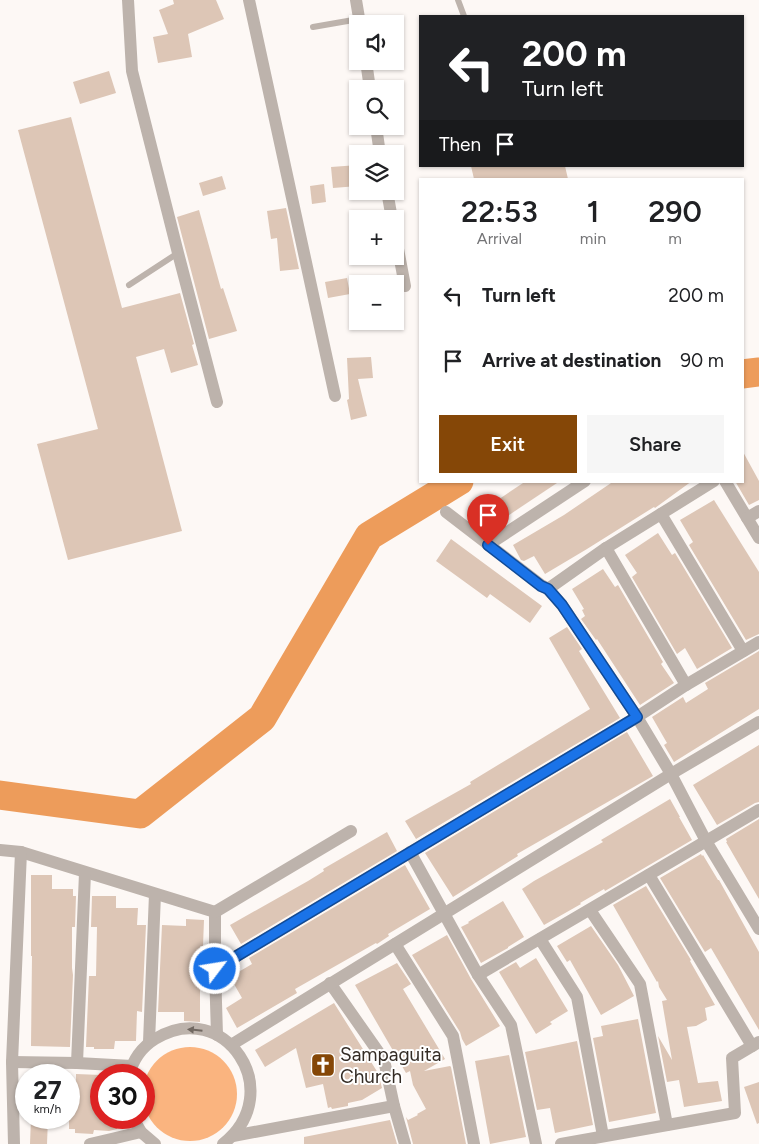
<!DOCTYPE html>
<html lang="en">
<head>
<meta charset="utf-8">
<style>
	body { margin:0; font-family:Figtree,sans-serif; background:#f6f6f6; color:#202124; height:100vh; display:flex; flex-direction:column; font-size:19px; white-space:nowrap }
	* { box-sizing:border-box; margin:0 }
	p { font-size:16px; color:#757577 }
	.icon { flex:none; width:28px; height:28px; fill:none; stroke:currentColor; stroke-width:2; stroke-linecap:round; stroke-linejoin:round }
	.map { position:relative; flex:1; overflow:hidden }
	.details { position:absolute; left:419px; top:178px; width:325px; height:305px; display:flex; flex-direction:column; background:#fff; border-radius:0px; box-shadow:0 1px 4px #0004 }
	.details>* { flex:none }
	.hud { position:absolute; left:419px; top:15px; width:325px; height:152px; border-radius:0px; box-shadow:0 1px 4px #0004; background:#202124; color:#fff; overflow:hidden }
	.buttons { position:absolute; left:349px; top:15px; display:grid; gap:10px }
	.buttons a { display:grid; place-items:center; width:55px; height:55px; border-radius:0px; background:#fff; box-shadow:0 1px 4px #0004; font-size:25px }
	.speed { position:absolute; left:15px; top:1064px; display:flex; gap:10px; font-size:25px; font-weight:700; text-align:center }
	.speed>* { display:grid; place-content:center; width:65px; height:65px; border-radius:50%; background:#fff; box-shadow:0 1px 4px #0004; line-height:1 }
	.speed small { font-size:12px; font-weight:400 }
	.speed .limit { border:8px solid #d22; background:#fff; color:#111 }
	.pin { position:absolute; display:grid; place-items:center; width:42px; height:42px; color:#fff; margin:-51px -21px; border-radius:50% 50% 50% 0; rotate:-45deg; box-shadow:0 0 5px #0007 }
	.pin .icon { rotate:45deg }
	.me { position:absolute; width:55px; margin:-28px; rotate:59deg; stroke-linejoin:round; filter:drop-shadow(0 0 4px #0008) }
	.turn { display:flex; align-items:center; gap:18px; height:105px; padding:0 20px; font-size:22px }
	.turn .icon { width:65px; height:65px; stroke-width:2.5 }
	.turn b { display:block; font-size:35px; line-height:42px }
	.then { display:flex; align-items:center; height:48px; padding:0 20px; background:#0003; gap:10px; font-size:19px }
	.eta { display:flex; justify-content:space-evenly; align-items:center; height:85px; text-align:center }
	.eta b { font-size:30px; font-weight:600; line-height:35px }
	.primary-button { display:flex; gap:10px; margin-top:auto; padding:10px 20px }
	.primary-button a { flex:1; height:58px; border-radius:0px; background:#854707; color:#fff; font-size:20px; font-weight:600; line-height:58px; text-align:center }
	.primary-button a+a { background:#f6f6f6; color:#202124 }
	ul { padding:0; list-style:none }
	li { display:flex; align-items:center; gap:15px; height:65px; padding:0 20px }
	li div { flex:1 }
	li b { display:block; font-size:19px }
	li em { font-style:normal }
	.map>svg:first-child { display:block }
	.green { fill:#fab47f }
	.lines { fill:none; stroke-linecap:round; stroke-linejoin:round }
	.river { stroke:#ed9c5b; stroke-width:29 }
	.building { fill:#ddc6b6 }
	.lane { stroke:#bdb3ac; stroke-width:6 }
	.street { stroke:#bdb3ac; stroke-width:12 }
	.oneway { fill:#716861 }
	.route-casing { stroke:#114b97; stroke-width:12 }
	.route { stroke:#1a73e8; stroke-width:9 }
	.labels { text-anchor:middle; stroke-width:4; stroke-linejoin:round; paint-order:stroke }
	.poi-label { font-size:19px; fill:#332b24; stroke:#fff; text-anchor:start }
</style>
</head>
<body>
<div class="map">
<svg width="759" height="1144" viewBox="0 0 759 1144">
	<rect width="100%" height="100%" fill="#fdf8f5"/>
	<circle class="green" cx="190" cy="1094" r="47"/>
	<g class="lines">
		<g class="river">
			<polyline points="742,374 759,372"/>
			<polyline points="0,795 140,814 262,718 369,536 459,481"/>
		</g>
	</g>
	<g class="building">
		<polygon points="173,0 216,0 224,19 188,34 192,57 158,63 153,37 168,34 159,10 174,4"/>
		<polygon points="109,71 116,93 80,104 73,82"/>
		<polygon points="71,117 122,308 180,293 194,344 192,345 198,365 171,373 164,349 136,357 182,531 68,560 37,444 98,429 18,130"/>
		<polygon points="358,165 358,186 333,188 331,167"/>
		<polygon points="471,166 565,166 568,179 474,179"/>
		<polygon points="222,176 226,189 203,196 199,183"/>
		<polygon points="324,184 326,202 312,204 310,186"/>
		<polygon points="286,208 299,269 280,271 277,238 271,239 267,211"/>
		<polygon points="199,210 221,289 223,288 237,331 209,339 177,217"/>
		<polygon points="347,278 350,294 328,298 325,282"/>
		<polygon points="371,357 373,378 358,379 367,416 351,420 347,400 349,399 347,358"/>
		<polygon points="742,450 759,481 759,500 749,505 735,481 742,481"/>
		<polygon points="526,481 560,481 485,531 474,516"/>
		<polygon points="614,481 692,481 655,508 654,507 587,549 545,574 534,556 524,561 521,560 513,545 564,515"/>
		<polygon points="714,500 759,572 759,634 746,640 689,545 693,542 680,520"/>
		<polygon points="658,533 672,555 675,553 732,648 697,669 685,648 677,654 632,577 637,573 625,555"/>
		<polygon points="451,539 542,606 530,623 490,594 487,598 436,561"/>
		<polygon points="603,569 615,587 618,585 663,662 661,664 674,683 640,705 597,639 596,640 581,619 585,616 582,610 584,609 572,589"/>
		<polygon points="567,627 582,649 579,651 620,718 416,839 405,821 471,784 470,782 590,709 549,638"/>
		<polygon points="759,651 759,709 674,762 664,745 667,743 652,717 683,697 686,703 708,689 705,683"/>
		<polygon points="627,732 653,776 517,854 518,856 453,897 425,853"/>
		<polygon points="759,745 759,802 755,803 717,825 693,785"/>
		<polygon points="670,799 680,817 679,817 692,840 605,891 604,889 580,903 581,904 544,925 522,889 534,881 603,842 601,840"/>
		<polygon points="759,819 759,899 726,842 727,842 726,839"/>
		<polygon points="387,832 397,851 241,944 230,925 308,881 324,871 323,869"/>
		<polygon points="701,854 702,856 703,855 718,880 719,880 759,952 759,1030 711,948 705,952 660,878"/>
		<polygon points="405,865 430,909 388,934 389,936 377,944 376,943 295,989 297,993 237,1028 226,1008 242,998 230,977 252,964 249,958"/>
		<polygon points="31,875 52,875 52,889 73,889 73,896 76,896 75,927 72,927 72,968 73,975 70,1047 31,1046 32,956 31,956"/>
		<polygon points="646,886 691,960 690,961 715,1005 705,1008 707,1020 696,1026 687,1027 698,1083 718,1081 722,1101 684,1107 679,1080 667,1082 658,1036 672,1060 662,1001 667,1000 659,987 658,981 657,982 613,905"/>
		<polygon points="92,896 116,896 116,908 138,908 137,925 146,925 142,1012 137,1011 136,1041 115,1041 114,1049 94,1049 94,1047 86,1047 89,976 96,976 97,927 91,927"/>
		<polygon points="503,901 524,937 508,947 508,948 481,963 461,927 469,923 468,922"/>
		<polygon points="186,919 204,920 203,946 200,946 200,1022 184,1021 184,1012 158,1012 162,925 186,926"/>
		<polygon points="591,926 618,965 634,996 601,1015 570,960 567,962 557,946"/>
		<polygon points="447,935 471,979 500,1026 466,1046 462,1039 460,1032 412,955"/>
		<polygon points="536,958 568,1011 550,1022 552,1024 536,1034 499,972 516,962 520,968"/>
		<polygon points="397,963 411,984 403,989 445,1059 424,1071 450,1066 451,1067 466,1144 413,1144 406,1117 408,1120 418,1115 417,1114 426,1109 413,1085 410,1071 406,1073 355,985"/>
		<polygon points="334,1003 378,1073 382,1088 362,1100 348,1103 348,1106 332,1109 331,1107 328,1108 323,1084 306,1088 296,1048 265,1067 255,1050"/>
		<polygon points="638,1019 656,1113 609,1122 593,1038 603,1036 601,1026"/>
		<polygon points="577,1041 593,1125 555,1133 550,1108 537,1110 525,1052"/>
		<polygon points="509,1055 526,1137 490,1144 475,1061"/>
		<polygon points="76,1074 101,1075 101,1118 118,1118 117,1129 109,1131 94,1130 93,1134 75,1133 75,1129 69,1129 69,1086 76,1086"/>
		<polygon points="759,1082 759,1123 757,1124 744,1087"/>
		<polygon points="31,1118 48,1118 47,1144 30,1144"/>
		<polygon points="390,1120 397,1144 304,1144 304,1137"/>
	</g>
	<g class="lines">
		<g class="lane">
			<polyline points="458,0 464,16"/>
			<polyline points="313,27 359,19"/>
			<polyline points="129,285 178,253"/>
		</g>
		<g class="street">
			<polyline points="128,0 132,71 178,253 217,402"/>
			<polyline points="249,0 335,396"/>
			<polyline points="356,0 360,24"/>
			<polyline points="366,61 370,89"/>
			<polyline points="376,126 380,154"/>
			<polyline points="387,191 392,219"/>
			<polyline points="395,233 405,286"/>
			<polyline points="725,481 759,538"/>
			<polyline points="446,512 541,585 548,589 562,605 637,717 671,774 706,841 759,929"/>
			<polyline points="661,514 743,651"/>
			<polyline points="747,518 759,511"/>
			<polyline points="488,545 585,481"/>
			<polyline points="606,548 686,685"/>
			<polyline points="548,589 606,548 714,481"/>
			<polyline points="0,850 21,852 215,912 215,969 217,1035"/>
			<polyline points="410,852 478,975 511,1025 536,1144"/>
			<polyline points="649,875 752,1046"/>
			<polyline points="590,910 640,984 667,1125"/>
			<polyline points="215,912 351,831"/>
			<polyline points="540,939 577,997 603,1136"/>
			<polyline points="395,944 453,1036 474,1144"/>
			<polyline points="215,969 637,717 686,685 759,642"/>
			<polyline points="478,975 759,810"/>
			<polyline points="330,983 384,1060 394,1106 405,1144"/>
			<polyline points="149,1042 155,894"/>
			<polyline points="231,1045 671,774 759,722"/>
			<polyline points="12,1062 77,1063 132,1066"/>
			<polyline points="77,1063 85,873"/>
			<path d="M129 1075C133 1060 142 1047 155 1039 224 996 289 1092 223 1144"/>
			<polyline points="133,1118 141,1132 155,1144"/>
			<polyline points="233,1136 394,1106"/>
			<polyline points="14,1144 12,1062 21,852"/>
			<polyline points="90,1144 141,1132"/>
			<polyline points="561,1144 735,1113 732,1058 759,1042"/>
		</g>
	</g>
	<defs><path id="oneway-solid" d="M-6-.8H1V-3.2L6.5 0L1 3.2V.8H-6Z" transform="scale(1.25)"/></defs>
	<use class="oneway" href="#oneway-solid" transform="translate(195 1030) rotate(-174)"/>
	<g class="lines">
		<defs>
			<polyline id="route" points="215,969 637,717 562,605 548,589 541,586 488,545"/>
		</defs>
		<use href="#route" class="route-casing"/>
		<use href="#route" class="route"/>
	</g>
	<defs>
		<symbol id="church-square" viewBox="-11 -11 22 22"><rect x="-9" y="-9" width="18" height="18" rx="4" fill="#854707" stroke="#fff"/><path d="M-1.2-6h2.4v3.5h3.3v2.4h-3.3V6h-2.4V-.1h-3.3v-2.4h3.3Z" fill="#fff"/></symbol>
	</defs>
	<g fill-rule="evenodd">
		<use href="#church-square" x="309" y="1051" width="28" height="28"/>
	</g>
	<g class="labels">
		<g class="poi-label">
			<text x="340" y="1061">Sampaguita<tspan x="340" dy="22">Church</tspan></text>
		</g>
	</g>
</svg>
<div class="buttons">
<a><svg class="icon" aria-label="sound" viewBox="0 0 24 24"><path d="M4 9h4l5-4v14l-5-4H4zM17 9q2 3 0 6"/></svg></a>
<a><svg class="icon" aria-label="search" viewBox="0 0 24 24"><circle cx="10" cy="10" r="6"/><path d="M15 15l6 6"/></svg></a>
<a><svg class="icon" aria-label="layers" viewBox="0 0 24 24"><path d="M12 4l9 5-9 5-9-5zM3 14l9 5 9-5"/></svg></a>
<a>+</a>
<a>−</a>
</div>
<div class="speed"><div>27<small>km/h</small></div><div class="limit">30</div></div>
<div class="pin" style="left:488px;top:545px;background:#d93025"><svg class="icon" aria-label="arrive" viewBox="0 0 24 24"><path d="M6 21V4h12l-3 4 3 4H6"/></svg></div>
<svg class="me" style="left:215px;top:969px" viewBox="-20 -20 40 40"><circle r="17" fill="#1a73e8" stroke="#fff" stroke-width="3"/><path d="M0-11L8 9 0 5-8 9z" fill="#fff"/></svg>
<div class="hud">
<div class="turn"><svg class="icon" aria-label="left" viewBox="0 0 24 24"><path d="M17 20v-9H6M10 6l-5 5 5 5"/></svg><div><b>200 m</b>Turn left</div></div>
<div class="then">Then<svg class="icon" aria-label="arrive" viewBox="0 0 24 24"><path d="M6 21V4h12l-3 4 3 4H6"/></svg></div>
</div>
<section class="details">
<div class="eta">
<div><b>22:53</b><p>Arrival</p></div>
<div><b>1</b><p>min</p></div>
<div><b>290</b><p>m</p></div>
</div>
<ul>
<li><svg class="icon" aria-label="left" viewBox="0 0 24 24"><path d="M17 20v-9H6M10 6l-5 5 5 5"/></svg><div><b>Turn left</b></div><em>200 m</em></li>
<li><svg class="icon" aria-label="arrive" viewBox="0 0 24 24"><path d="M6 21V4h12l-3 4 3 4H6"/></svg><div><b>Arrive at destination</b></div><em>90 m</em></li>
</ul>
<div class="primary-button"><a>Exit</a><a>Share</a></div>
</section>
</div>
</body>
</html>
